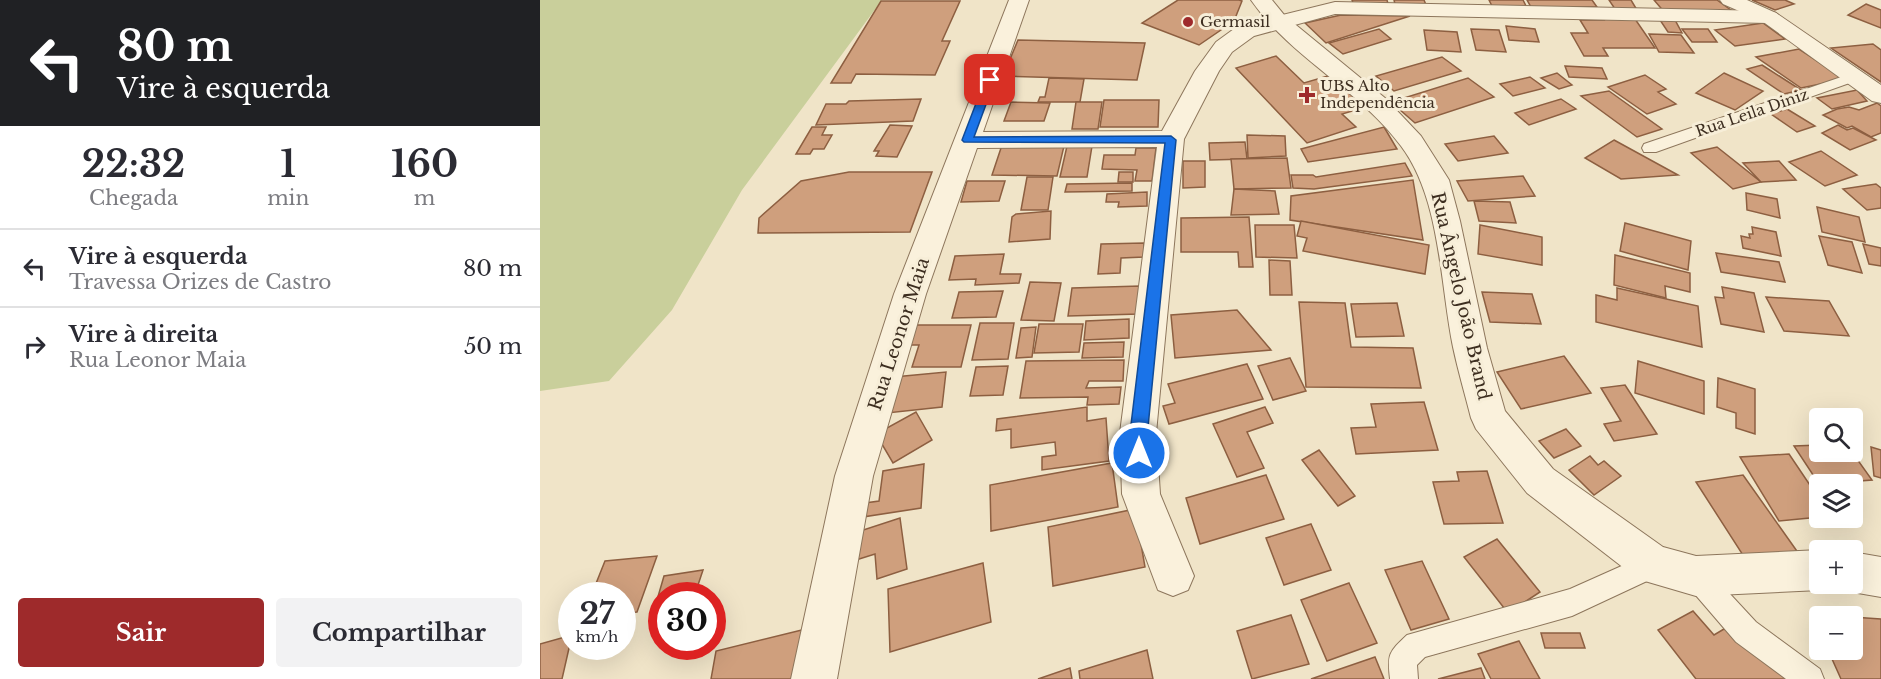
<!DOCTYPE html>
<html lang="pt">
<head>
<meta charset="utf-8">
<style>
	body { margin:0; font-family:"Libre Baskerville",serif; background:#f2f2f3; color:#2b2b33; height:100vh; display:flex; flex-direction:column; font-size:22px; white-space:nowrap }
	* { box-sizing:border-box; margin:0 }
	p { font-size:20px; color:#7c7c81 }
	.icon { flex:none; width:33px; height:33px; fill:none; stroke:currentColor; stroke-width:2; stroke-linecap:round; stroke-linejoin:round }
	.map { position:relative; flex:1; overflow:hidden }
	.details { display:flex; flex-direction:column; background:#fff; width:540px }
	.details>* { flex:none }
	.guide { background:#202124; color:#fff; overflow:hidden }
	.buttons { position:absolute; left:1269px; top:408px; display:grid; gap:12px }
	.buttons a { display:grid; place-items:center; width:54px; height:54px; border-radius:6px; background:#fff; box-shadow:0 6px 24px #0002; font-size:30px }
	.speed { position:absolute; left:18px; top:582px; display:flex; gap:12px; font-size:30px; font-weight:700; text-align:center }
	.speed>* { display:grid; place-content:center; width:78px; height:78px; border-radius:50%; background:#fff; box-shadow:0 6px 24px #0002; line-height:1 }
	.speed small { font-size:15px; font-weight:400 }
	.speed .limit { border:9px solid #d22; background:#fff; color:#111 }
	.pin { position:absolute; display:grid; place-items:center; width:51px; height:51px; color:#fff; margin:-26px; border-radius:12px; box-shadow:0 3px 9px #0006 }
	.me { position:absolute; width:66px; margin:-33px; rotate:0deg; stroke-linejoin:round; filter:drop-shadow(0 0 4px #0008) }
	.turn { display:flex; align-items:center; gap:21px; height:126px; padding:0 18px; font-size:27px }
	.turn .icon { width:78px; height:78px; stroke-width:2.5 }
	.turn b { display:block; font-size:42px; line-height:51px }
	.eta { display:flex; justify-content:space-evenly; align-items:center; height:102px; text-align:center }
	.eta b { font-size:36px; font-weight:700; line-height:42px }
	.action { display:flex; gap:12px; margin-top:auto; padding:12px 18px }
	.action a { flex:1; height:69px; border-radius:6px; background:#9e2a2b; color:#fff; font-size:24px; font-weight:700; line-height:69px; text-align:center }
	.action a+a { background:#f2f2f3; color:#2b2b33 }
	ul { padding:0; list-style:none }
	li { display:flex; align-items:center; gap:18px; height:78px; padding:0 18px; border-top:2px solid #e1e1e2 }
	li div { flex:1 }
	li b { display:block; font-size:22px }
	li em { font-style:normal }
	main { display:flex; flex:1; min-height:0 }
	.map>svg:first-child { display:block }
	.green { fill:#c9cf9b }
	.building { fill:#cf9f7d; stroke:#8d5f41; stroke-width:1.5 }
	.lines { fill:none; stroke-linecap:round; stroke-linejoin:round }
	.service-casing { stroke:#8d765c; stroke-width:2 }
	.minor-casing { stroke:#8d765c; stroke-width:2 }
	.tertiary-casing { stroke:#8d765c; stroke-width:2 }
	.service { fill:#faf1dc; fill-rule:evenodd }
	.minor { fill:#faf1dc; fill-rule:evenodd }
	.tertiary { fill:#faf1dc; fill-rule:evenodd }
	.route { fill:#1a73e8; stroke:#114b97; stroke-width:1.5 }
	.poi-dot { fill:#9e2a2b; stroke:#f7eed8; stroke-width:2 }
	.labels { text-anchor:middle; stroke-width:6; stroke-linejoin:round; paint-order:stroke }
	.far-poi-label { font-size:15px; fill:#3d2e20; stroke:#f7eed8; text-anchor:start }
	.far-street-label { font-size:15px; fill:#3d2e20; stroke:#f7eed8 }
	.street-label { font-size:18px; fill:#3d2e20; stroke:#f7eed8 }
</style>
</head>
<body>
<main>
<section class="details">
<div class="guide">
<div class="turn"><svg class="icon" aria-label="left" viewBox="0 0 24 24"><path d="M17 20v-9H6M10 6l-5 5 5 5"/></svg><div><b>80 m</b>Vire à esquerda</div></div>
</div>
<div class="eta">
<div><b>22:32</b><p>Chegada</p></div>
<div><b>1</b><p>min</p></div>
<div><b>160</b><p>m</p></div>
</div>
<ul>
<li><svg class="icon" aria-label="left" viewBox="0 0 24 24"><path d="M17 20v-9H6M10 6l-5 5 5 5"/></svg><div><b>Vire à esquerda</b><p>Travessa Orizes de Castro</p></div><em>80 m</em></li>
<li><svg class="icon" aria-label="right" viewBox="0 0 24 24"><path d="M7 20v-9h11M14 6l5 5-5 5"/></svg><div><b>Vire à direita</b><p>Rua Leonor Maia</p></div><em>50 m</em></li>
</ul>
<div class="action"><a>Sair</a><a>Compartilhar</a></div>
</section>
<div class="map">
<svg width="1341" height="679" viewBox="0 0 1341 679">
	<rect width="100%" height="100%" fill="#f0e4c8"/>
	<polygon class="green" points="0,0 342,0 202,190 132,310 69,381 0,391"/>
	<g class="building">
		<polygon points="638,0 699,0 702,1 694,21 659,45 602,23"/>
		<polygon points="812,0 847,0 848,4 813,3"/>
		<polygon points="854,0 884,0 886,5 855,4"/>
		<polygon points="949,0 983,0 986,6 952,6"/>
		<polygon points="987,0 1052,0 1057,7 991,7"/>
		<polygon points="1069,0 1091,0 1097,10 1075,9"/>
		<polygon points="1114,0 1177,0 1195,13 1126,14"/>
		<polygon points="1212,0 1245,0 1254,4 1235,10"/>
		<polygon points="341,1 420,1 402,41 410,41 395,75 316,74 311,83 291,83"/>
		<polygon points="1326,4 1341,10 1341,28 1308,15"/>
		<polygon points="801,15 870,16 786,43 765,23"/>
		<polygon points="1061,16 1093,16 1115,48 1063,48 1068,56 1044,56 1031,33 1048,33 1040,20 1064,20"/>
		<polygon points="1120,20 1135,20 1142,33 1128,32"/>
		<polygon points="1223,23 1245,39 1195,46 1175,30"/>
		<polygon points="966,26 995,29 999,42 969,40"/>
		<polygon points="839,29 851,39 803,54 789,43"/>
		<polygon points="931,29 959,30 966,52 936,50"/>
		<polygon points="1142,29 1168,29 1177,42 1152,42"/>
		<polygon points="884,30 917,32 921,52 887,50"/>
		<polygon points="1109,34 1141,35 1154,53 1119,52"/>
		<polygon points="478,40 605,43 597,80 463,76"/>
		<polygon points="1333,44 1341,50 1341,82 1291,48"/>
		<polygon points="1259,49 1305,79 1261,88 1216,57"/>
		<polygon points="736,56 764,83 791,75 826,107 802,114 816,127 767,143 696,68"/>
		<polygon points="902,57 921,71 854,91 836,76"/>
		<polygon points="1222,65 1261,90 1244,94 1207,69"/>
		<polygon points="1025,66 1062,68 1067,79 1029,77"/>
		<polygon points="1017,73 1032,85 1019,89 1001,78"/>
		<polygon points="1184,73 1223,91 1195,110 1156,93"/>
		<polygon points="1105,75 1126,89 1118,92 1136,104 1107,114 1068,87"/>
		<polygon points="990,77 1005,88 973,96 960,84"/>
		<polygon points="509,78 544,79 540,102 498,102 500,97 505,97"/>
		<polygon points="928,78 954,97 875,123 851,102"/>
		<polygon points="1317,90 1327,101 1292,109 1277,98"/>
		<polygon points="1069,91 1122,129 1097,137 1041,96"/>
		<polygon points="381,99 373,121 276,125 286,104 306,104 309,101"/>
		<polygon points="1021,99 1036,109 989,125 975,113"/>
		<polygon points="564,100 619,100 618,127 560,127"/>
		<polygon points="471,102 510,103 504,121 464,121"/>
		<polygon points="536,102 562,102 558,129 532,129"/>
		<polygon points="1337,103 1341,106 1341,133 1331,137 1312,126 1307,128 1283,115 1297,109 1309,107 1319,110"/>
		<polygon points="1247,109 1275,126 1257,132 1231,114"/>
		<polygon points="350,125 372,126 357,157 336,156 339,151 334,151"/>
		<polygon points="1298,125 1307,130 1313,128 1336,140 1310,150 1282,133"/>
		<polygon points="272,127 286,127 282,135 292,135 284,149 273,149 270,154 256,154"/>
		<polygon points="844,127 857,149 768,162 761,149"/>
		<polygon points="707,135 745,136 746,156 708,158"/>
		<polygon points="954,136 968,153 918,161 905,144"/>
		<polygon points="1074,140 1138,175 1081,179 1045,158"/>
		<polygon points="705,142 707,159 670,160 669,143"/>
		<polygon points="462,145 524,146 517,176 452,175"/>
		<polygon points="527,146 552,146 547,177 520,177"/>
		<polygon points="1177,147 1221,182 1193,189 1151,153"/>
		<polygon points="596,148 616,148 612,181 595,181 597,170 562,169 564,155 595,155"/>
		<polygon points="1281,151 1317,175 1285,186 1249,162"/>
		<polygon points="747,158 751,188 694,189 691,159"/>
		<polygon points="643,161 665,161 665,187 643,188"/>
		<polygon points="1239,161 1256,180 1221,182 1203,163"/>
		<polygon points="865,163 872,176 774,189 753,188 751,175 773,175 776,177"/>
		<polygon points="309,172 392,172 370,232 218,233 219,218 261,181"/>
		<polygon points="579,172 593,172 593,182 578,182"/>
		<polygon points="983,176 995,196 928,201 917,181"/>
		<polygon points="487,177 513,177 508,210 481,210"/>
		<polygon points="873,180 883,240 750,220 751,196"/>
		<polygon points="427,181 465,181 459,201 421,202"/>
		<polygon points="592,183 592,191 525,192 527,184"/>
		<polygon points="1336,184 1341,188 1341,208 1327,210 1303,189"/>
		<polygon points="694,189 735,191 739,214 691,215"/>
		<polygon points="607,192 607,206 578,207 579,202 566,202 567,194"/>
		<polygon points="1206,193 1237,199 1240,218 1207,210"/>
		<polygon points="934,201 970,202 976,223 939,221"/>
		<polygon points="1277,207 1319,217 1325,242 1282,232"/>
		<polygon points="511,211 510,239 469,242 472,217 476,214"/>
		<polygon points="709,217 713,267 699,267 698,252 641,252 641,218"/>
		<polygon points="761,221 889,245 885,274 763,251 767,238 757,236"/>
		<polygon points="1085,223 1151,241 1148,270 1080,251"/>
		<polygon points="715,225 754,225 757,258 716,257"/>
		<polygon points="940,225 1002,237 1002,265 938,254"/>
		<polygon points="1212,227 1236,232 1241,256 1203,248 1201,236 1210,238 1209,234 1213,234"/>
		<polygon points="1279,236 1312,242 1322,273 1288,265"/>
		<polygon points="604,243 604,257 581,258 580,273 558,274 561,244"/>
		<polygon points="1323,244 1341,248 1341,266 1329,264"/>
		<polygon points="1176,253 1239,262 1245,282 1181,272"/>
		<polygon points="464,254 460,274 481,274 479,283 435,285 436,279 409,280 415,256"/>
		<polygon points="1075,255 1150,273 1150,292 1125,286 1126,298 1074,285"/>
		<polygon points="729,260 750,261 752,295 730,295"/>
		<polygon points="490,282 521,283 514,321 481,320"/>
		<polygon points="600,286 599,314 528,316 532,288"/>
		<polygon points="1182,287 1214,293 1224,332 1181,324 1175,297 1184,298"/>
		<polygon points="1077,288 1158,306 1162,347 1056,322 1056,295 1077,300"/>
		<polygon points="463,291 456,317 412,318 419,292"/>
		<polygon points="942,292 992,294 1001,324 950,322"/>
		<polygon points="1226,297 1289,301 1309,336 1244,331"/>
		<polygon points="759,302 805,303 811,347 873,348 881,388 766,387"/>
		<polygon points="857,303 864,336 816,337 811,304"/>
		<polygon points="697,310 731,350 635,358 631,315"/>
		<polygon points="589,319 589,338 544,340 546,321"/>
		<polygon points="440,323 474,323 468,359 432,360"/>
		<polygon points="499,324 543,324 539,352 494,353"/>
		<polygon points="372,325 431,325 421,367 372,367 379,345 366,345"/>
		<polygon points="496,327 492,357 476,358 481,328"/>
		<polygon points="584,342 583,357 542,358 544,343"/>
		<polygon points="1024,356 1051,393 981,409 957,372"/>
		<polygon points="750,358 766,391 733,400 718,366"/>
		<polygon points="584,360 583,381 549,381 546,388 581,387 579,404 547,405 548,397 480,398 486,361"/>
		<polygon points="1098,361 1164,381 1164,414 1095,393"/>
		<polygon points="707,364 723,399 629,424 623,406 635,403 628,384"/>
		<polygon points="468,366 463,395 430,396 436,367"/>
		<polygon points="406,372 402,407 347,413 354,377"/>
		<polygon points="1178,378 1215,389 1215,434 1196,428 1196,413 1177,407"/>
		<polygon points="1085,385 1117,434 1074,441 1064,424 1081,421 1061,388"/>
		<polygon points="884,402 898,450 816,454 811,428 836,427 831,404"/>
		<polygon points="547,407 547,421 566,418 569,461 502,470 502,457 516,455 515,442 471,448 471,429 456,431 457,419"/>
		<polygon points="725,407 733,423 707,432 724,468 697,477 673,424"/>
		<polygon points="376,412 392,440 353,463 336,434"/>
		<polygon points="1026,429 1041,446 1014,458 999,441"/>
		<polygon points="1280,445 1280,452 1312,452 1332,480 1279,484 1254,446"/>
		<polygon points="1331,447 1341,450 1341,478 1334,476"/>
		<polygon points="779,450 815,496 798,506 762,460"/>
		<polygon points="1249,454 1280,500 1280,517 1239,521 1200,457"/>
		<polygon points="1050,456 1058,465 1064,461 1081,476 1054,495 1029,470"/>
		<polygon points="572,463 578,507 451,531 450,485"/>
		<polygon points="384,464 381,508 316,518 318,504 339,501 343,471"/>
		<polygon points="947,471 963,523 904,524 893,482 919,481 917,472"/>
		<polygon points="726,475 744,519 660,544 646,498"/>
		<polygon points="1203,475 1259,554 1208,563 1156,482"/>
		<polygon points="595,509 605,567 513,586 508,527"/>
		<polygon points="360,518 367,569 337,579 335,554 316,560 314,533"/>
		<polygon points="771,524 791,570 744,585 726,538"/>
		<polygon points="957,539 1000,592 968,613 924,557"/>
		<polygon points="117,556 97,612 82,613 82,596 51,596 65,561"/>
		<polygon points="882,561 909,619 871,630 845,570"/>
		<polygon points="443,563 451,622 350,652 348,589"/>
		<polygon points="163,570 155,594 122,596 122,599 117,600 124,576"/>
		<polygon points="809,583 837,643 787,661 761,600"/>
		<polygon points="1153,611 1174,635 1184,629 1258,679 1156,679 1118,630"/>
		<polygon points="751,615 769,664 712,679 697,631"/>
		<polygon points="1312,617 1341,619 1341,679 1301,679 1288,650 1312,650"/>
		<polygon points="274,627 269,679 171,679 176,651"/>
		<polygon points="1001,633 1040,633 1045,648 1005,648"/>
		<polygon points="32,635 22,679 0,679 0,644"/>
		<polygon points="979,641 1000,679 951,679 938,654"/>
		<polygon points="607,650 613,679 540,679 539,671"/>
		<polygon points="835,657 844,679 771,679"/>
		<polygon points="530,668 532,679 498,679"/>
		<polygon points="941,668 945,679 898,679"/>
	</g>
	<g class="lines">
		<defs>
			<g id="service">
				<polygon points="1313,73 1320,77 1318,80 1116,152 1104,152 1102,148 1104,144"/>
				<path d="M1113 552 1122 556 1126 565 1122 574 1032 616 885 657 877 665 878 679H850C847 654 849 652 867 635L1030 589Z"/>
				<polygon points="1156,563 1165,567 1216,622 1280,669 1284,679 1246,679 1196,642 1147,585 1143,576 1147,567"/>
			</g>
			<polygon id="minor" points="469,0 489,0 443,132 622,131 655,71 676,42 698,26 795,2 1229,11 1236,13 1240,17 1236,21 1229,23 795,14 714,36 692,52 679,71 644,139 616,433 620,494 654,576 648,590 633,596 618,590 582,494 580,433 617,147 437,148 386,294 333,476 297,679 251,679 295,476 354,294"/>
			<g id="tertiary">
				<path d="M711 0H732L745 16 845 98 881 136 909 180 920 221 947 348 965 411 1013 469 1123 547 1156 556 1280 550V584H1295L1280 590 1156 596 1098 579 987 493 936 429 931 418C925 394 918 371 913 347 900 284 901 199 861 146 819 89 751 58 711 0Z"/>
				<polygon points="1180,0 1207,0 1236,13 1341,85 1341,103 1332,101 1222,21 1183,4"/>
				<polygon points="1312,552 1341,557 1341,597 1312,592 1297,586 1296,584 1312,584"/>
			</g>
		</defs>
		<use href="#service" class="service-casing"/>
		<use href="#minor" class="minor-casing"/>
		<use href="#tertiary" class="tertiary-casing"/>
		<use href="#service" class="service"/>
		<use href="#minor" class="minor"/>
		<use href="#tertiary" class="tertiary"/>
	</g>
	<polygon class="route" points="450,77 455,80 434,137 631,136 636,140 605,458 594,458 590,433 625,143 424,142 422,140 445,80"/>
	<g class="poi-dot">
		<circle cx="648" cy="22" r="6"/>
		<path d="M764 86h6v6h6v6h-6v6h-6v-6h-6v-6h6z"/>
	</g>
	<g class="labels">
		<g class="far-poi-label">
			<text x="660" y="27">Germasil</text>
			<text x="780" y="91">UBS Alto<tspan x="780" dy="17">Independência</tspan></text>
		</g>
		<g class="far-street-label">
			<text transform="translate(1212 113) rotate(-19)" y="5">Rua Leila Diniz</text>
		</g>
		<g class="street-label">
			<text transform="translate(921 296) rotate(77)" y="6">Rua Ângelo João Brand</text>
			<text transform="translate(359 334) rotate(-72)" y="6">Rua Leonor Maia</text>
		</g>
	</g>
</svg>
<div class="buttons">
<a><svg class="icon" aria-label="search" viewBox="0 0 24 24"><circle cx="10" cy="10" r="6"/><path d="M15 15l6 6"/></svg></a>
<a><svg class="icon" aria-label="layers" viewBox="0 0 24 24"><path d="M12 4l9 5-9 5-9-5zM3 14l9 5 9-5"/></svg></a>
<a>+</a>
<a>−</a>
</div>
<div class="speed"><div>27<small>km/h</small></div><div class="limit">30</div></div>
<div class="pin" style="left:450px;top:80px;background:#d93025"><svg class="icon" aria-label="arrive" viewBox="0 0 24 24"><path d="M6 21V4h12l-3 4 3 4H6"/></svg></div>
<svg class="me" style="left:599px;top:453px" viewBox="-20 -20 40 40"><circle r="17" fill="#1a73e8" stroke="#fff" stroke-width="3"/><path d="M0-11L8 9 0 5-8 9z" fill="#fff"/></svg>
</div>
</main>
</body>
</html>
